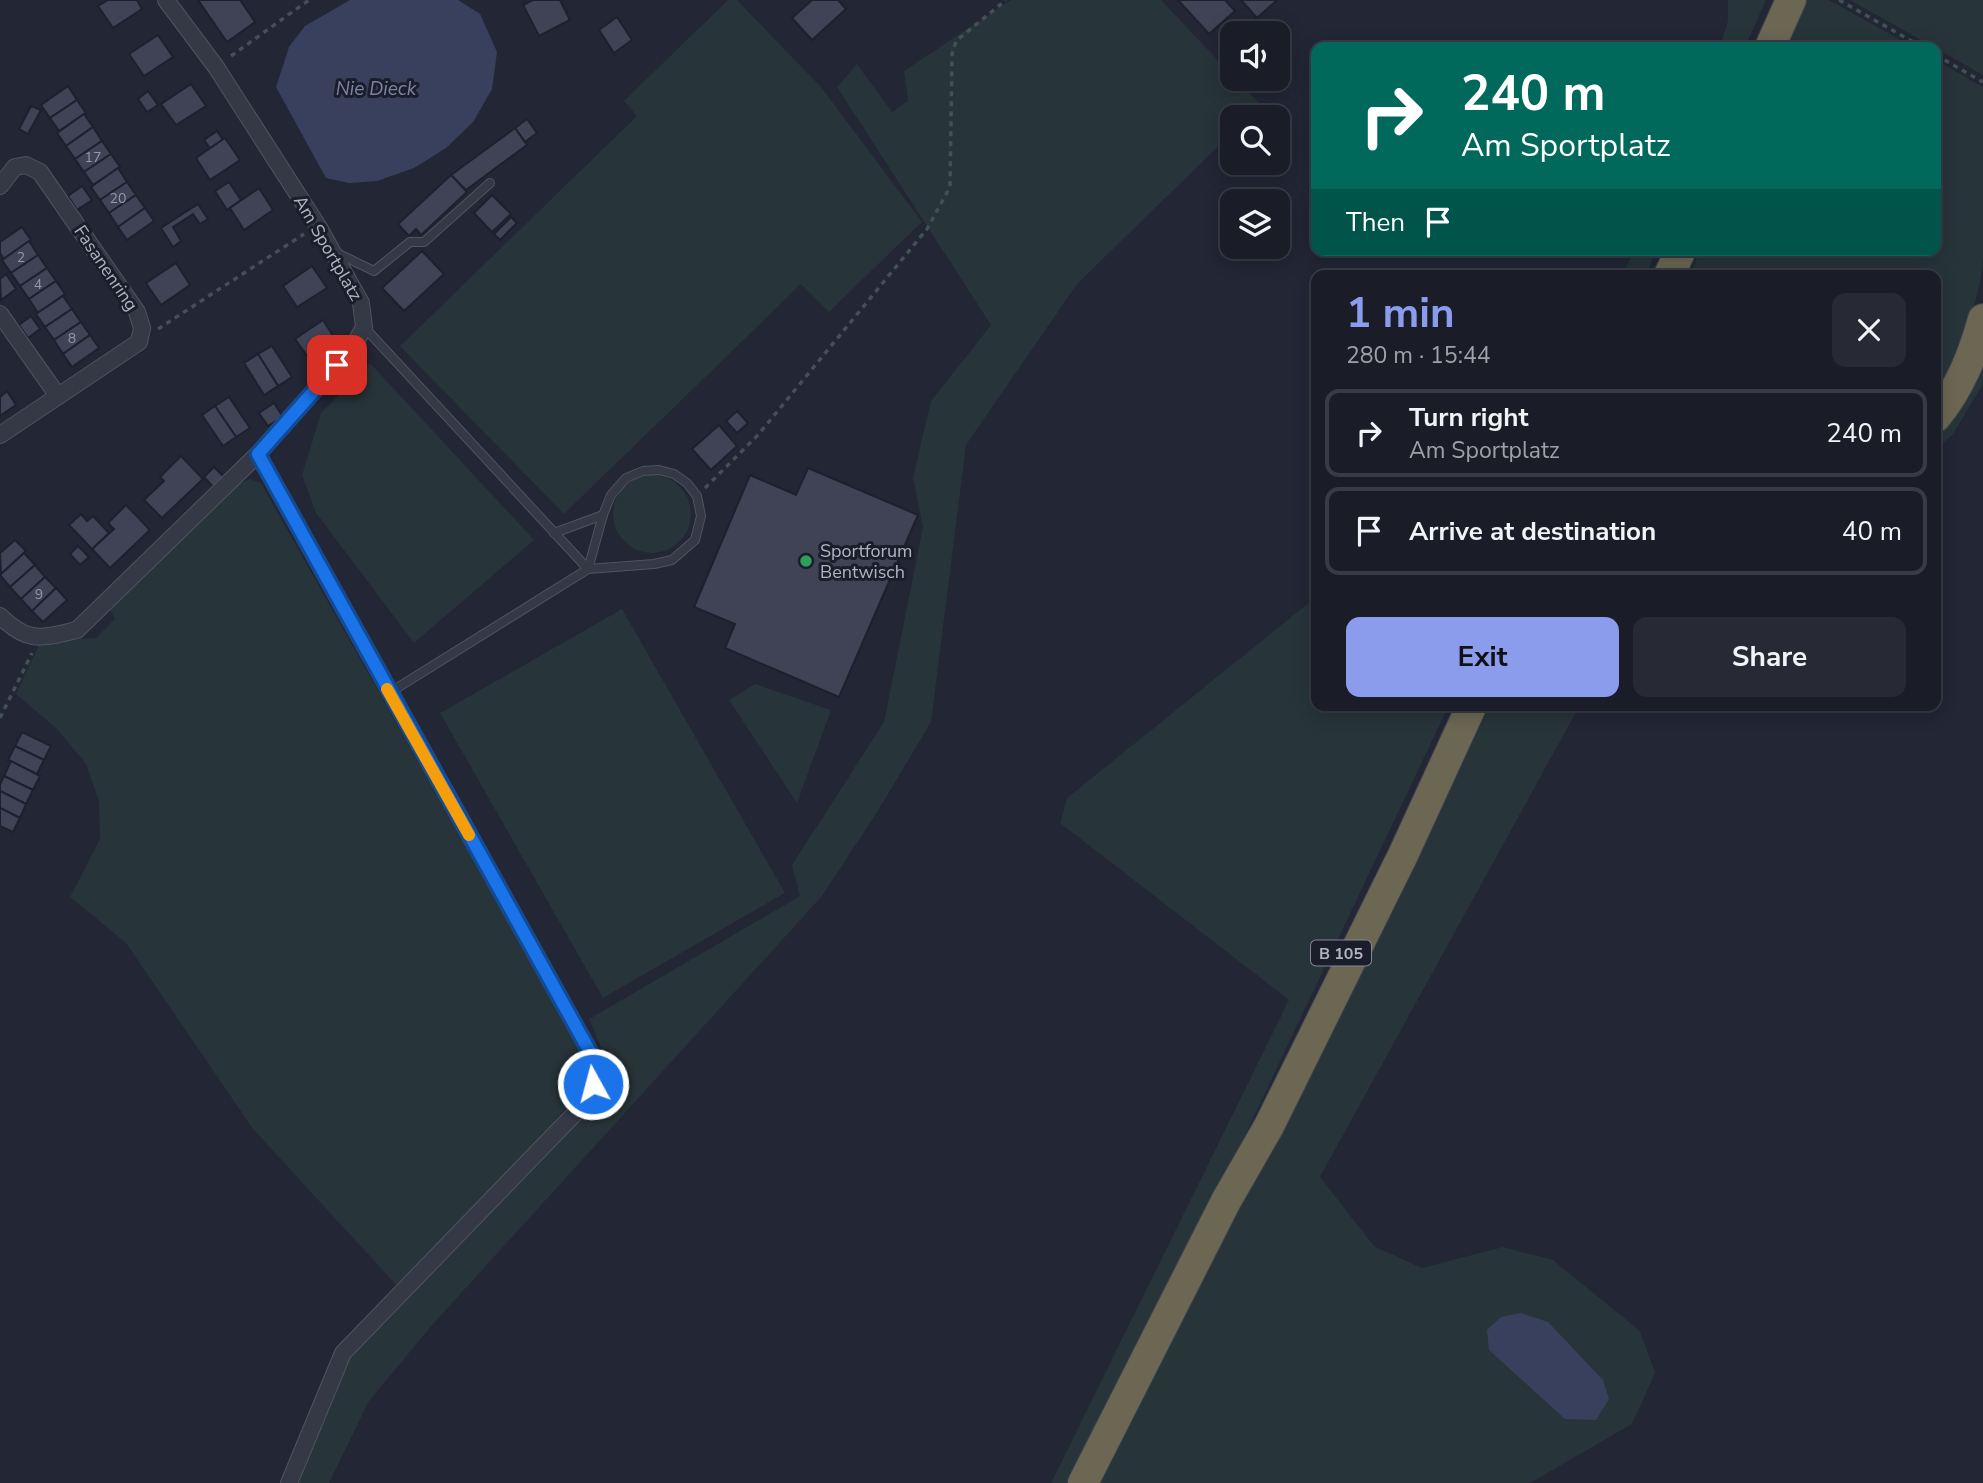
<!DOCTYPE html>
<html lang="en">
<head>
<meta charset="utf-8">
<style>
	body { margin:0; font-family:"Nunito Sans",sans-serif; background:#272934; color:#f1f3f6; height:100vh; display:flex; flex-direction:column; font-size:26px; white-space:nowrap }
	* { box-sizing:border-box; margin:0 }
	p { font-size:23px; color:#9fa1a8 }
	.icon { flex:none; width:38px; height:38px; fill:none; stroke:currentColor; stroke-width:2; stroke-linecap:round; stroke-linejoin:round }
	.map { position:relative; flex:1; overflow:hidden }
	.side { position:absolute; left:1311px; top:270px; width:630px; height:441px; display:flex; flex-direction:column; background:#1a1c28; border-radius:14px; box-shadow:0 4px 18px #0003,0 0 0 2px #383a45 }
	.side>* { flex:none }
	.guide { position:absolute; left:1311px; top:42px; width:630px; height:214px; border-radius:14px; box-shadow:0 4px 18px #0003,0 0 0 2px #383a45; background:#00695c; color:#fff; overflow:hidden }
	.controls { position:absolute; left:1220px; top:21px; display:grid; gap:14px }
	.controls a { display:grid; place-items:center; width:70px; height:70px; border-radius:14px; background:#1a1c28; box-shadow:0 4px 18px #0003,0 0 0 2px #383a45; font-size:35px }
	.pin { position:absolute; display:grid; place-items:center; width:60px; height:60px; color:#fff; margin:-30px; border-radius:14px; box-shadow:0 4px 10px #0006 }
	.me { position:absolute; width:77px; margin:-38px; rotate:353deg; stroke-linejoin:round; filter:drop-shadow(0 0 5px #0008) }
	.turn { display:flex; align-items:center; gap:24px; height:147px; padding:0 35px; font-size:32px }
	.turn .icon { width:91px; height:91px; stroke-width:2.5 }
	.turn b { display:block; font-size:49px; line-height:60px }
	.then { display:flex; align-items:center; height:66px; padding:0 35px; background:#0003; gap:14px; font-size:26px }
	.round { display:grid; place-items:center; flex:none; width:74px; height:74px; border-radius:14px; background:#272934 }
	.headline { display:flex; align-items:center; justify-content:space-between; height:119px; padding:0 35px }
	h1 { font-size:42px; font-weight:700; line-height:52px; color:#8b9ced }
	.primary-button { display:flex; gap:14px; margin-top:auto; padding:14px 35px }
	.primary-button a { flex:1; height:80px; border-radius:14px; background:#8b9ced; color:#111; font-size:28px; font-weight:700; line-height:80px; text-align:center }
	.primary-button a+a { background:#272934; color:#f1f3f6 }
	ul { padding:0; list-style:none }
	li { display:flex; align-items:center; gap:21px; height:88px; margin:0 14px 10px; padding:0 21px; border:4px solid #383a45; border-radius:14px }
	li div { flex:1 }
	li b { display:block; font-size:26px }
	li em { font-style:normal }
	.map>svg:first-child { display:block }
	.green { fill:#273439 }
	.water { fill:#39405d }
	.building { fill:#3f4355; stroke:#1d202d; stroke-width:2 }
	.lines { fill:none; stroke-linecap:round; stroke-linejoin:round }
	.lane-casing { stroke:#505361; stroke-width:10 }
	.street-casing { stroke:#505361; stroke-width:18 }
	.highway-casing { stroke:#3d404e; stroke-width:32 }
	.path { stroke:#435056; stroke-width:3.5; stroke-dasharray:5 5; stroke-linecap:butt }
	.lane { stroke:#353946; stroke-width:8 }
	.street { stroke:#353946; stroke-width:16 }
	.highway { stroke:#6b6753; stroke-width:30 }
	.route-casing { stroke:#114b97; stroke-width:18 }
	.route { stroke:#1a73e8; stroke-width:12 }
	.slow { stroke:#f59e0b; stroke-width:12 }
	.leisure-dot { fill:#2e9e5b; stroke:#1b1e2a; stroke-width:2.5 }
	.labels { text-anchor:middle; stroke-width:6; stroke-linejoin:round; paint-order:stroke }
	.number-label { font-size:14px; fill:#9497a7 }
	.shield { fill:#1b1e2a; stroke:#838694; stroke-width:2 }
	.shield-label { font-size:16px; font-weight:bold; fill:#b0b3c2 }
	.street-label { font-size:18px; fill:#b0b3c2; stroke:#1b1e2a }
	.poi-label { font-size:18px; fill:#b0b3c2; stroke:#1b1e2a; text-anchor:start }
	.water-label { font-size:19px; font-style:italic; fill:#7b85a8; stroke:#1b1e2a }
</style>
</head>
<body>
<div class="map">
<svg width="1983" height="1483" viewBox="0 0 1983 1483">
	<rect width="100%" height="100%" fill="#222635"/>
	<g class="green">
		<polygon points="728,0 737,0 821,87 922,222 829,312 801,284 564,514 400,346 637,116 624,101"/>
		<polygon points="1011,0 1161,0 1232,75 1232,79 1236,79 1261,105 1248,117 1232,117 1232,133 1077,284 966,445 931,722 879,809 822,896 433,1324 369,1401 329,1483 296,1483 348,1360 589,1111 611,1071 589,1019 800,896 792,865 884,722 923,527 913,478 931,401 991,325 837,87 857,64 892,112 908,101 904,71"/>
		<polygon points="1728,0 1766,0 1745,47 1720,47 1728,21"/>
		<polygon points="1804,0 1829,0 1913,47 1784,47"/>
		<polygon points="1850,0 1983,0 1983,75"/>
		<path d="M1936 60 1983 87C1983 144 1983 204 1983 260 1980 301 1957 357 1936 392V275H1691L1699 250H1936Z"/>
		<polygon points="1634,250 1656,250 1646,275 1623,275"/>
		<polygon points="1983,355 1983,384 1953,434 1936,449 1936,434 1946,425"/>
		<polygon points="370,363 534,540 414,643 316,513 302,475 321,413"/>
		<circle cx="652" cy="514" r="39"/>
		<path d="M250 479 261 483 584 1056 582 1077 574 1098 522 1160 398 1287 253 1129 126 943 70 897 100 839 99 802 86 764 57 729 16 694 40 643C60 643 76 638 96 638L115 619 108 606 237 485Z"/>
		<polygon points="1316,597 1316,705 1449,705 1221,1186 1069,1483 1051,1483 1289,1000 1060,823 1067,798"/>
		<polygon points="622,609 785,893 603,998 440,713"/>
		<polygon points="755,684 831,710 797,803 729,700"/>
		<polygon points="1490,705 1580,705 1320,1177 1374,1246 1422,1268 1503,1247 1553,1260 1640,1331 1655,1373 1632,1424 1530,1483 1098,1483 1359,961 1393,912"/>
	</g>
	<g class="water">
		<polygon points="350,0 458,0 480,14 497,52 492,89 473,122 446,148 414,168 377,181 349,183 326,178 276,87 289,47 305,26"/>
		<polygon points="1521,1313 1548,1322 1603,1380 1609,1399 1596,1420 1565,1419 1489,1350 1487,1330 1501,1317"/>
	</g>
	<g class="building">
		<polygon points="108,0 137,0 142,9 113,28 98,6"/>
		<polygon points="198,0 240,0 255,22 227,42"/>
		<polygon points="533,0 560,0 570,20 539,36 523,5"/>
		<polygon points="812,0 838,0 846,9 812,40 792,18"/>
		<polygon points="1178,0 1225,0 1235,11 1209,34"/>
		<polygon points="1241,0 1277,0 1257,18"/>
		<polygon points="617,17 632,40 614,53 599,30"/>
		<polygon points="158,35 173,57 144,76 129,54"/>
		<polygon points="191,84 206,106 176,125 161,104"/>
		<polygon points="68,86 77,100 50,118 41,105"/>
		<polygon points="148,91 158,105 147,112 138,99"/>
		<polygon points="77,100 86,113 59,131 50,118"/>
		<polygon points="31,106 41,110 28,134 19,129"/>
		<polygon points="84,114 93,127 66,146 57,133"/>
		<polygon points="527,119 537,133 525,142 515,128"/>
		<polygon points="93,127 102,141 75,159 66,146"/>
		<polygon points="515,128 527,145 466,190 451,175"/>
		<polygon points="217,131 223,140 210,148 204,140"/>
		<polygon points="225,138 240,160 210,180 196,158"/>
		<polygon points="102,141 111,154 84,172 75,159"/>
		<polygon points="111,154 120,167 93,185 84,172"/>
		<polygon points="118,168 127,182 100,200 91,187"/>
		<polygon points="451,175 467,192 421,235 416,229 409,236 398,224"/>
		<polygon points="127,182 136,195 109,213 100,200"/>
		<polygon points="229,182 241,200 227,210 215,191"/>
		<polygon points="82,186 92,200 77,210 68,196"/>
		<polygon points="259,188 273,210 244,230 230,208"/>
		<polygon points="136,195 145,208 118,227 109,213"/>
		<polygon points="492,195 511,214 492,232 474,213"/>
		<polygon points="198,204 208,219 200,224 193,214 173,227 181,241 173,247 161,228"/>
		<polygon points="145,208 154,221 127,240 118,227"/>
		<polygon points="511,217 517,223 500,240 494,234"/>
		<polygon points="22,227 31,240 4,259 0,253 0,242"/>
		<polygon points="29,241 38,255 11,273 2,260"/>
		<polygon points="422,251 444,274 404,311 382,288"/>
		<polygon points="38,255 47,268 20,286 11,273"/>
		<polygon points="176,263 190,285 161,305 146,283"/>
		<polygon points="312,266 327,288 297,307 283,286"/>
		<polygon points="47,268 56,281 29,299 20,286"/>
		<polygon points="6,274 16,289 1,300 0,279"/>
		<polygon points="56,281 65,294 38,313 29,299"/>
		<polygon points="63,296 72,309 45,327 36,314"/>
		<polygon points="72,309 81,322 54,340 45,327"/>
		<polygon points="31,316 40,329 28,338 19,325"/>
		<polygon points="323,320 337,342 310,360 295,339"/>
		<polygon points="81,322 90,335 63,354 54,340"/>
		<polygon points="90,335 99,348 72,367 63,354"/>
		<polygon points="272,346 292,377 278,386 258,354"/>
		<polygon points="258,354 278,386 264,395 244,363"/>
		<polygon points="7,391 16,405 0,416 0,397"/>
		<polygon points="229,397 250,428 236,437 215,406"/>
		<polygon points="274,403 283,417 268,426 259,413"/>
		<polygon points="215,406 236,437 223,446 202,415"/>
		<polygon points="737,411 748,423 737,433 726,421"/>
		<polygon points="719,425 737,446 711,470 692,449"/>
		<polygon points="181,456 203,479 162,518 144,500 164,481 160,477"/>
		<polygon points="214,467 227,480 216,490 204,477"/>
		<polygon points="808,468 918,515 839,697 725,648 735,624 694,607 750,475 796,495"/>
		<polygon points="126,505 150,530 110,568 92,549 114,529 108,523"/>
		<polygon points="81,514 87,521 93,516 109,533 92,549 69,525"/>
		<polygon points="15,540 26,551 1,574 0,553"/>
		<polygon points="78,546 89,557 80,565 70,554"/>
		<polygon points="24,553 35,565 10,587 0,575"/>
		<polygon points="35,565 45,577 21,599 10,587"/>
		<polygon points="45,577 56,588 32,611 21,599"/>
		<polygon points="56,588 67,600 43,622 32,611"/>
		<polygon points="22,732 51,746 44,760 15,746"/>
		<polygon points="15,746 44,760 37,774 8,760"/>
		<polygon points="11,761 40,776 33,790 4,776"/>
		<polygon points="4,776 33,790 26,804 0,791 0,784"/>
		<polygon points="0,791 26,804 20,818 0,808"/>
		<polygon points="0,808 20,818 13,832 0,826"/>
	</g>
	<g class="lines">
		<defs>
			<g id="lane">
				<polyline points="335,252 374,271 410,242 424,242 490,183"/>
				<polyline points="364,327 588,569"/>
				<polyline points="588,569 603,515"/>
				<polyline points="389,693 588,569 654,564 672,560 695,540 701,516 697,496 687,483 674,474 659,470 643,471 626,478 611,495 603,515 554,533"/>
			</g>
			<g id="street">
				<polyline points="0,186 15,167 26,165 40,172 137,312 142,328 139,342 0,435"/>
				<polyline points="0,314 58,396"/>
				<polyline points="258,454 595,1061 593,1084 584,1104 343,1353 289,1483"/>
				<path d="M0 616C29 644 41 638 77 630L258 454 353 347 364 327 361 303 318 226 216 67 166 0"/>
			</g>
			<g id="highway">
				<polyline points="1770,47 1791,0"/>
				<polyline points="1669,275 1681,250"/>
				<path d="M1936 417C1960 388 1973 355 1983 319"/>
				<polyline points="1083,1483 1226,1201 1269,1126 1403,855 1472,705"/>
			</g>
		</defs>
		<use href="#lane" class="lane-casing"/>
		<use href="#street" class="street-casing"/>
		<use href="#highway" class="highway-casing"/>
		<g class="path">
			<polyline points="1839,0 1922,47"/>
			<polyline points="1936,55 1983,82"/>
			<polyline points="231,56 309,0"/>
			<polyline points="158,329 304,234"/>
			<polyline points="705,488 758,435 927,229 950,187 952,54 956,41 1006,0"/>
			<polyline points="0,718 32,653"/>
		</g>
		<use href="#lane" class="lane"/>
		<use href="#street" class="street"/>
		<use href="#highway" class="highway"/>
	</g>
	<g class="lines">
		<defs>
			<polyline id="route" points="337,365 258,454 595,1061 593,1084"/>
		</defs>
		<use href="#route" class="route-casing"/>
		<use href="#route" class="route"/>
		<polyline class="slow" points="387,689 469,835"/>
	</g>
	<circle class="leisure-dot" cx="806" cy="561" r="7"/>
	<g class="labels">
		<g class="number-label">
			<text x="93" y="162">17</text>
			<text x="118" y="203">20</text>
			<text x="21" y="262">2</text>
			<text x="38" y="289">4</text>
			<text x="72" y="343">8</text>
			<text x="39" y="599">9</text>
		</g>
		<rect class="shield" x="1311" y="940.5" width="60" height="25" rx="5"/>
		<g class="shield-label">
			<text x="1341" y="959">B 105</text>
		</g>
		<g class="street-label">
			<text transform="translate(328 248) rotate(60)" y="6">Am Sportplatz</text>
			<text transform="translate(106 268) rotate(56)" y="6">Fasanenring</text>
		</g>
		<g class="poi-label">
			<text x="820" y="557">Sportforum<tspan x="820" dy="21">Bentwisch</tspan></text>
		</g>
		<g class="water-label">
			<text x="376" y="95">Nie Dieck</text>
		</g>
	</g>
</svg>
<div class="controls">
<a><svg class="icon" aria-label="sound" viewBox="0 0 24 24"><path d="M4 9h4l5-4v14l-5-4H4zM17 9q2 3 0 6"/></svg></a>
<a><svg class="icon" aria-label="search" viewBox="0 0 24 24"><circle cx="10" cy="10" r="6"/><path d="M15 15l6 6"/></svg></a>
<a><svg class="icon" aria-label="layers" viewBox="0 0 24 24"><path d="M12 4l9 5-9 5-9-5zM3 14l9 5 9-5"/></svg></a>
</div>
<div class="pin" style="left:337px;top:365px;background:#d93025"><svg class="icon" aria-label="arrive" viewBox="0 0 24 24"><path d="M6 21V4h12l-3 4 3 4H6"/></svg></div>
<svg class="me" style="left:593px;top:1084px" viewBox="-20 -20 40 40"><circle r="17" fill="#1a73e8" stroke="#fff" stroke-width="3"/><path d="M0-11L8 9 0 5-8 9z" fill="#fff"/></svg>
<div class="guide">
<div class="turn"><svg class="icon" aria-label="right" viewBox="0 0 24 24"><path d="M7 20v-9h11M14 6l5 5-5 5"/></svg><div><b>240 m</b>Am Sportplatz</div></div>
<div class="then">Then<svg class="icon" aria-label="arrive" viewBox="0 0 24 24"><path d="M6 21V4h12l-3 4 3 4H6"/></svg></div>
</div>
<section class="side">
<div class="headline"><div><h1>1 min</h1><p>280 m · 15:44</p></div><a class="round"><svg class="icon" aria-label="close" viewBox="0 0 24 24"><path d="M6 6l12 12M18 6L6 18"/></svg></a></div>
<ul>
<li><svg class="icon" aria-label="right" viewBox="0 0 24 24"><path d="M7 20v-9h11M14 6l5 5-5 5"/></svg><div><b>Turn right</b><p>Am Sportplatz</p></div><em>240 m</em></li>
<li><svg class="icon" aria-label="arrive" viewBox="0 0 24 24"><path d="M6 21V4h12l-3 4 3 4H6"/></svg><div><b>Arrive at destination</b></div><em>40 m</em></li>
</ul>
<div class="primary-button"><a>Exit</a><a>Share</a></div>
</section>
</div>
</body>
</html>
